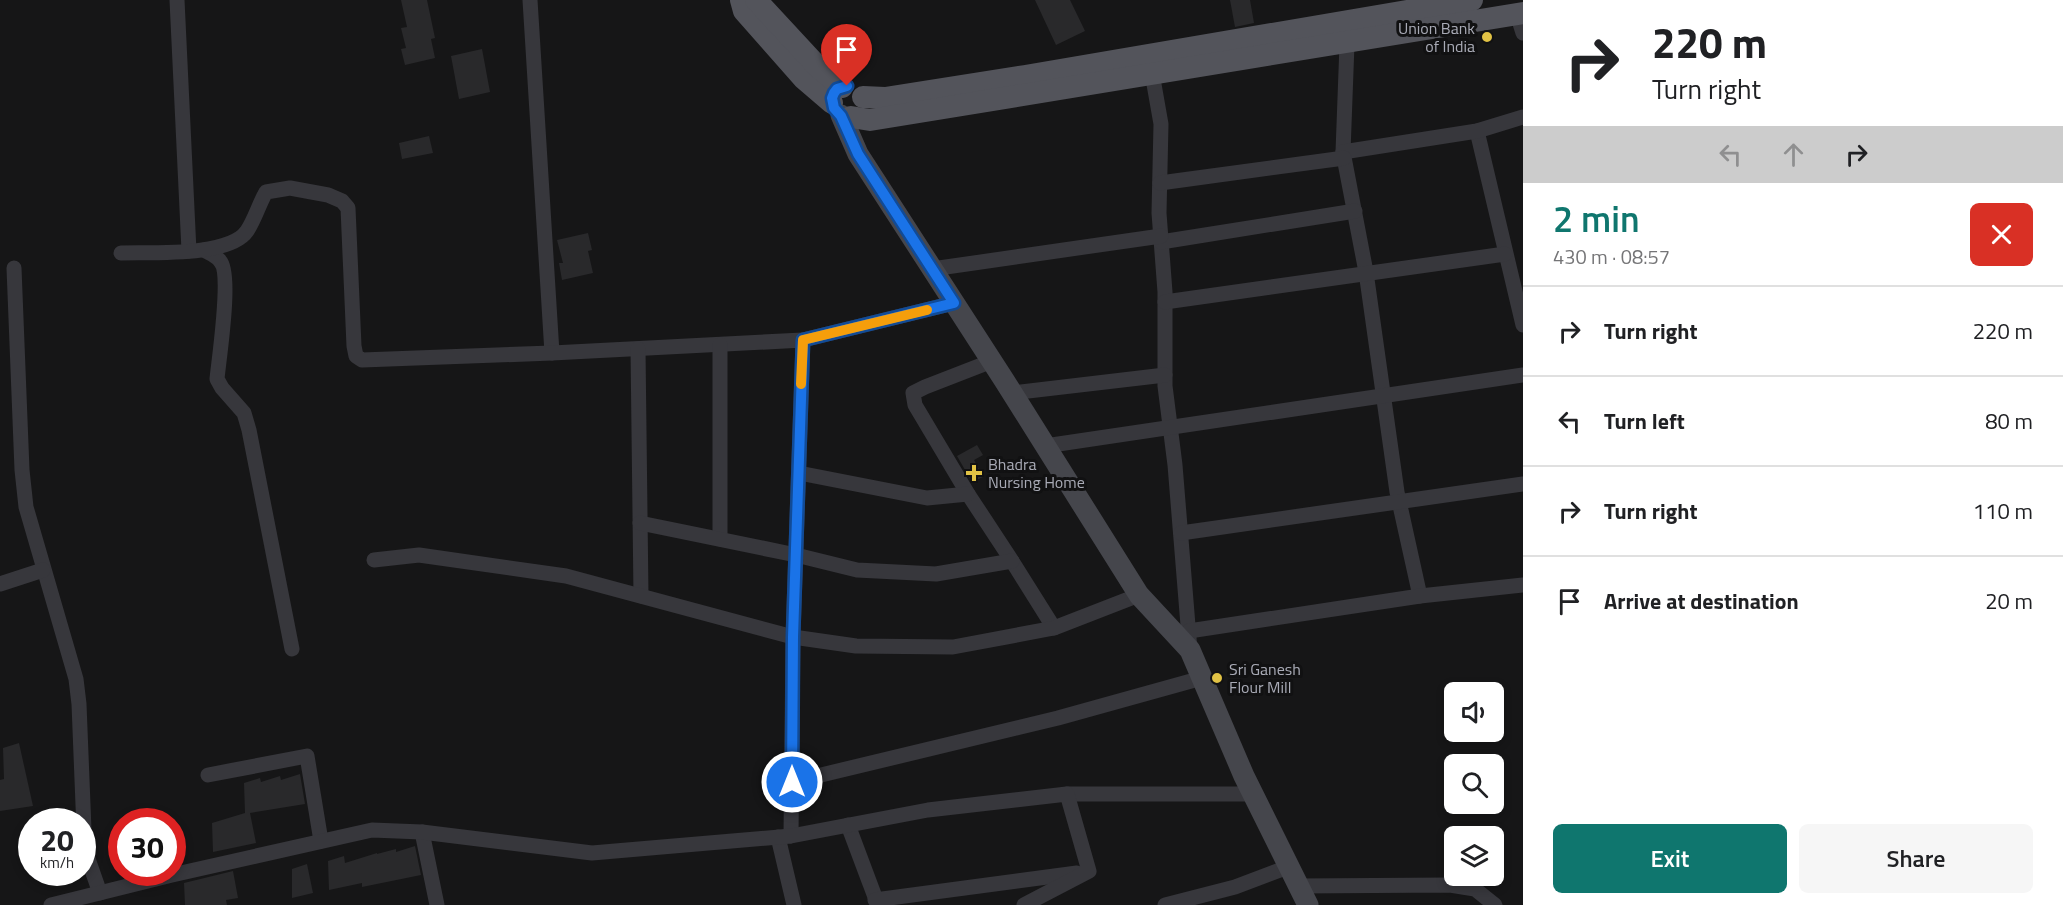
<!DOCTYPE html>
<html lang="en">
<head>
<meta charset="utf-8">
<style>
	body { margin:0; font-family:"Titillium Web",sans-serif; background:#f6f6f6; color:#202124; height:100vh; display:flex; flex-direction:column; font-size:22px; white-space:nowrap }
	* { box-sizing:border-box; margin:0 }
	p { font-size:20px; color:#757577 }
	.icon { flex:none; width:33px; height:33px; fill:none; stroke:currentColor; stroke-width:2; stroke-linecap:round; stroke-linejoin:round }
	.map { position:relative; flex:1; overflow:hidden }
	.details { display:flex; flex-direction:column; background:#fff; width:540px }
	.details>* { flex:none }
	.top-card { background:#fff; color:#202124; overflow:hidden }
	.buttons { position:absolute; left:1444px; top:682px; display:grid; gap:12px }
	.buttons a { display:grid; place-items:center; width:60px; height:60px; border-radius:9px; background:#fff; box-shadow:0 3px 9px #0003; font-size:30px }
	.speed { position:absolute; left:18px; top:808px; display:flex; gap:12px; font-size:30px; font-weight:700; text-align:center }
	.speed>* { display:grid; place-content:center; width:78px; height:78px; border-radius:50%; background:#fff; box-shadow:0 3px 9px #0003; line-height:1 }
	.speed small { font-size:15px; font-weight:400 }
	.speed .limit { border:9px solid #d22; background:#fff; color:#111 }
	.pin { position:absolute; display:grid; place-items:center; width:51px; height:51px; color:#fff; margin:-62px -26px; border-radius:50% 50% 50% 0; rotate:-45deg; box-shadow:0 0 6px #0007 }
	.pin .icon { rotate:45deg }
	.me { position:absolute; width:66px; margin:-33px; rotate:0deg; stroke-linejoin:round; filter:drop-shadow(0 0 4px #0008) }
	.turn { display:flex; align-items:center; gap:21px; height:126px; padding:0 30px; font-size:27px }
	.turn .icon { width:78px; height:78px; stroke-width:2.5 }
	.turn b { display:block; font-size:42px; line-height:51px }
	.lanes { display:flex; align-items:center; height:57px; padding:0 30px; background:#0003; justify-content:center; gap:30px; direction:ltr }
	.lanes .off { opacity:.35 }
	.round { display:grid; place-items:center; flex:none; width:63px; height:63px; border-radius:9px; background:#f6f6f6 }
	.overview { display:flex; align-items:center; justify-content:space-between; height:102px; padding:0 30px }
	h1 { font-size:36px; font-weight:600; line-height:45px; color:#0f766e }
	.action { display:flex; gap:12px; margin-top:auto; padding:12px 30px }
	.action a { flex:1; height:69px; border-radius:9px; background:#0f766e; color:#fff; font-size:24px; font-weight:600; line-height:69px; text-align:center }
	.action a+a { background:#f6f6f6; color:#202124 }
	ul { padding:0; list-style:none }
	li { display:flex; align-items:center; gap:18px; height:90px; padding:0 30px; border-top:2px solid #e0e0e0 }
	li div { flex:1 }
	li b { display:block; font-size:22px }
	li em { font-style:normal }
	main { display:flex; flex:1; min-height:0 }
	.map>svg:first-child { display:block }
	.building { fill:#29292b }
	.lines { fill:none; stroke-linecap:round; stroke-linejoin:round }
	.street { stroke:#37373c; stroke-width:15 }
	.secondary { stroke:#45464c; stroke-width:21 }
	.primary { stroke:#53545b; stroke-width:22 }
	.route-casing { stroke:#114b97; stroke-width:15 }
	.route { stroke:#1a73e8; stroke-width:10 }
	.slow { stroke:#f59e0b; stroke-width:10 }
	.poi-dot { fill:#e1c245; stroke:#111112; stroke-width:2 }
	.labels { text-anchor:middle; stroke-width:6; stroke-linejoin:round; paint-order:stroke }
	.poi-label { font-size:16px; fill:#a9abb6; stroke:#111112; text-anchor:start }
</style>
</head>
<body>
<main>
<div class="map">
<svg width="1523" height="905" viewBox="0 0 1523 905">
	<rect width="100%" height="100%" fill="#161617"/>
	<g class="building">
		<polygon points="401,0 427,0 435,38 431,39 435,58 405,65 401,49 406,48 401,28 407,27"/>
		<polygon points="1035,0 1070,0 1085,31 1056,45"/>
		<polygon points="1230,0 1250,0 1254,23 1235,27"/>
		<polygon points="482,49 490,92 459,99 451,56"/>
		<polygon points="429,136 433,153 402,159 399,143"/>
		<polygon points="588,233 592,250 588,251 593,273 562,280 559,263 563,263 557,240"/>
		<polygon points="977,445 983,455 974,460 983,477 972,482 957,456"/>
		<polygon points="19,743 33,806 0,811 0,780 4,779 3,748"/>
		<polygon points="300,774 305,804 250,813 256,843 213,852 212,823 245,813 244,783 260,778 261,782 280,776 281,780"/>
		<polygon points="415,846 421,875 362,887 362,883 329,890 328,861 344,856 345,863 377,853 377,854 396,849 396,852"/>
		<polygon points="307,864 313,893 292,898 292,869"/>
		<polygon points="233,871 238,898 226,900 227,905 185,905 184,883"/>
	</g>
	<g class="lines">
		<g class="street">
			<polyline points="177,0 189,251"/>
			<polyline points="530,0 552,353"/>
			<polyline points="1517,14 1523,33"/>
			<polyline points="1346,33 1347,44 1343,152 1366,272 1397,492 1420,596"/>
			<polyline points="1152,73 1161,124 1159,213 1165,292 1165,386 1175,465 1190,650"/>
			<polyline points="1477,131 1523,325"/>
			<polyline points="1343,152 1477,131 1523,117"/>
			<polyline points="1160,183 1344,158"/>
			<polyline points="1161,242 1355,211"/>
			<path d="M204 250C209 253 217 256 220 261 232 273 219 358 217 379L222 388 244 413 249 430 292 649"/>
			<path d="M121 253C151 252 229 257 247 231 255 219 259 204 266 192L290 188 328 195 342 201 348 208 354 346 356 356 362 360 552 353 803 340"/>
			<polyline points="14,268 22,470 26,507 76,679 79,704 84,830 87,856 100,893"/>
			<polyline points="932,269 1161,236"/>
			<polyline points="1165,302 1505,254"/>
			<polyline points="720,345 720,539"/>
			<polyline points="638,349 641,596"/>
			<polyline points="992,361 925,387 913,393 915,405 968,494 1012,561 1054,628"/>
			<polyline points="1012,393 1165,375"/>
			<polyline points="1045,446 1523,375"/>
			<polyline points="799,473 927,498 968,494"/>
			<polyline points="640,523 796,555 857,570 936,574 1012,561"/>
			<polyline points="1181,533 1523,484"/>
			<polyline points="374,560 419,555 566,576 793,637 856,646 953,647 1054,628 1139,595"/>
			<polyline points="0,584 43,570"/>
			<polyline points="1189,631 1420,596 1523,585"/>
			<polyline points="208,775 307,756 321,841"/>
			<polyline points="792,782 1058,718 1202,678"/>
			<polyline points="1067,794 1252,794"/>
			<polyline points="848,825 878,905"/>
			<polyline points="422,832 437,905"/>
			<polyline points="791,836 793,637 803,340 954,303"/>
			<polyline points="778,837 794,905"/>
			<polyline points="1298,886 1450,885 1475,889 1495,905"/>
			<polyline points="875,900 1077,873"/>
			<polyline points="51,905 172,875 372,830 422,832 592,853 791,836 928,810 1067,794 1089,871 1024,905"/>
			<polyline points="1165,905 1235,887 1288,867"/>
		</g>
		<polyline class="secondary" points="841,115 858,154 1004,380 1139,595 1190,650 1244,776 1308,905"/>
		<g class="primary">
			<polyline points="741,0 744,11 804,79 832,103"/>
			<polyline points="756,0 819,68 842,87"/>
			<polyline points="863,97 885,98 1025,76 1472,0"/>
			<polyline points="851,117 870,120 1523,13"/>
		</g>
	</g>
	<g class="lines">
		<defs>
			<polyline id="route" points="792,782 793,637 803,340 954,303 858,154 841,116 834,108 832,98 834,93 837,89 847,86"/>
		</defs>
		<use href="#route" class="route-casing"/>
		<use href="#route" class="route"/>
		<polyline class="slow" points="801,384 803,340 927,310"/>
	</g>
	<g class="poi-dot">
		<circle cx="1487" cy="37" r="6"/>
		<path d="M971 464h6v6h6v6h-6v6h-6v-6h-6v-6h6z"/>
		<circle cx="1217" cy="678" r="6"/>
	</g>
	<g class="labels">
		<g class="poi-label">
			<text x="1475" y="34" text-anchor="end">Union Bank<tspan x="1475" dy="18">of India</tspan></text>
			<text x="988" y="470">Bhadra<tspan x="988" dy="18">Nursing Home</tspan></text>
			<text x="1229" y="675">Sri Ganesh<tspan x="1229" dy="18">Flour Mill</tspan></text>
		</g>
	</g>
</svg>
<div class="buttons">
<a><svg class="icon" aria-label="sound" viewBox="0 0 24 24"><path d="M4 9h4l5-4v14l-5-4H4zM17 9q2 3 0 6"/></svg></a>
<a><svg class="icon" aria-label="search" viewBox="0 0 24 24"><circle cx="10" cy="10" r="6"/><path d="M15 15l6 6"/></svg></a>
<a><svg class="icon" aria-label="layers" viewBox="0 0 24 24"><path d="M12 4l9 5-9 5-9-5zM3 14l9 5 9-5"/></svg></a>
</div>
<div class="speed"><div>20<small>km/h</small></div><div class="limit">30</div></div>
<div class="pin" style="left:847px;top:86px;background:#d93025"><svg class="icon" aria-label="arrive" viewBox="0 0 24 24"><path d="M6 21V4h12l-3 4 3 4H6"/></svg></div>
<svg class="me" style="left:792px;top:782px" viewBox="-20 -20 40 40"><circle r="17" fill="#1a73e8" stroke="#fff" stroke-width="3"/><path d="M0-11L8 9 0 5-8 9z" fill="#fff"/></svg>
</div>
<section class="details">
<div class="top-card">
<div class="turn"><svg class="icon" aria-label="right" viewBox="0 0 24 24"><path d="M7 20v-9h11M14 6l5 5-5 5"/></svg><div><b>220 m</b>Turn right</div></div>
<div class="lanes"><svg class="icon off" aria-label="left" viewBox="0 0 24 24"><path d="M17 20v-9H6M10 6l-5 5 5 5"/></svg><svg class="icon off" aria-label="ahead" viewBox="0 0 24 24"><path d="M12 20V5M6 11l6-6 6 6"/></svg><svg class="icon" aria-label="right" viewBox="0 0 24 24"><path d="M7 20v-9h11M14 6l5 5-5 5"/></svg></div>
</div>
<div class="overview"><div><h1>2 min</h1><p>430 m · 08:57</p></div><a class="round" style="background:#d93025;color:#fff"><svg class="icon" aria-label="close" viewBox="0 0 24 24"><path d="M6 6l12 12M18 6L6 18"/></svg></a></div>
<ul>
<li><svg class="icon" aria-label="right" viewBox="0 0 24 24"><path d="M7 20v-9h11M14 6l5 5-5 5"/></svg><div><b>Turn right</b></div><em>220 m</em></li>
<li><svg class="icon" aria-label="left" viewBox="0 0 24 24"><path d="M17 20v-9H6M10 6l-5 5 5 5"/></svg><div><b>Turn left</b></div><em>80 m</em></li>
<li><svg class="icon" aria-label="right" viewBox="0 0 24 24"><path d="M7 20v-9h11M14 6l5 5-5 5"/></svg><div><b>Turn right</b></div><em>110 m</em></li>
<li><svg class="icon" aria-label="arrive" viewBox="0 0 24 24"><path d="M6 21V4h12l-3 4 3 4H6"/></svg><div><b>Arrive at destination</b></div><em>20 m</em></li>
</ul>
<div class="action"><a>Exit</a><a>Share</a></div>
</section>
</main>
</body>
</html>
